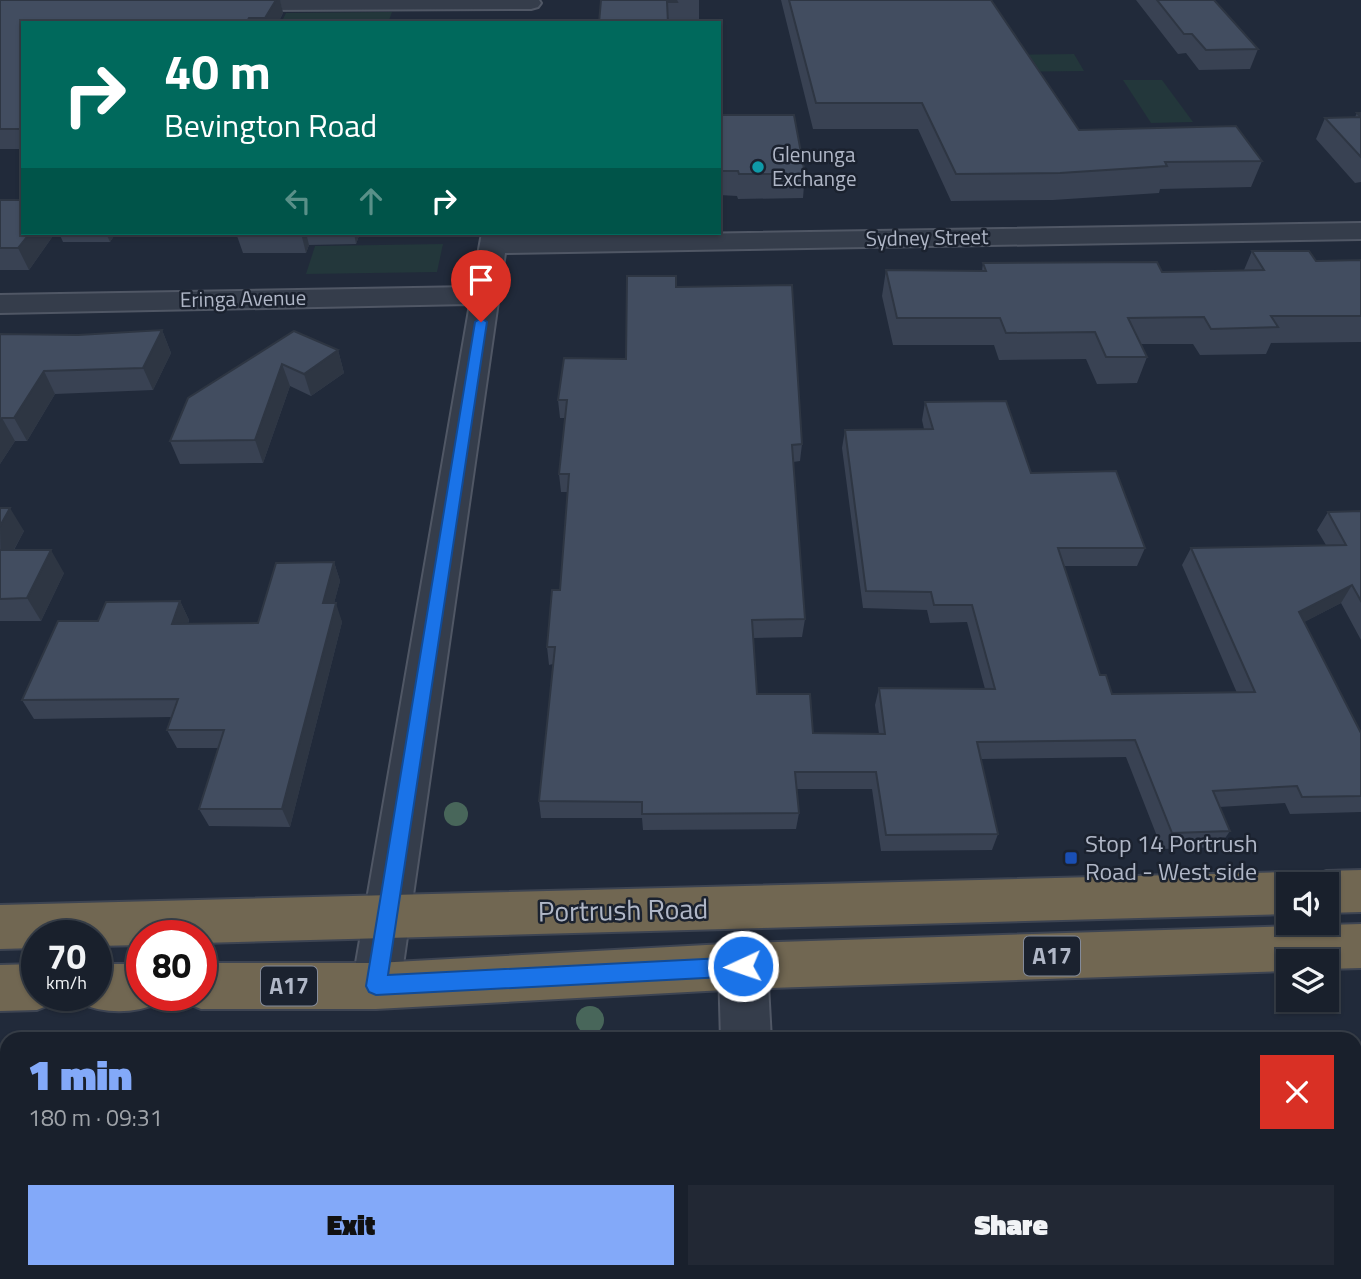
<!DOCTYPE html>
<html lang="en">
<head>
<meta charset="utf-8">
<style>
	body { margin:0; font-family:"Titillium Web",sans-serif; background:#222834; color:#f1f3f6; height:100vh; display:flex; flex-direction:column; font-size:26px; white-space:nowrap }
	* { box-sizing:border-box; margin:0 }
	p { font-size:23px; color:#9fa3a9 }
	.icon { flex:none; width:38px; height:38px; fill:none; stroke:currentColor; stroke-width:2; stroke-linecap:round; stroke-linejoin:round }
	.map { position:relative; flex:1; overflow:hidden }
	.sheet { position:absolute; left:0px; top:1032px; width:1362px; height:247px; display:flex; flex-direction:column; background:#19202c; border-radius:21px 21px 0 0; box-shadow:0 2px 5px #0004,0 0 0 2px #373e48 }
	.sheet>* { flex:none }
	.hud { position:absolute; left:21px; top:21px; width:700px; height:214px; border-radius:0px; box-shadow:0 2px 5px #0004,0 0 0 2px #373e48; background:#00695c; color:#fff; overflow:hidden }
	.tools { position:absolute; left:1276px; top:872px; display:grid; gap:14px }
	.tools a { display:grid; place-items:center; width:63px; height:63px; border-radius:0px; background:#19202c; box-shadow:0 2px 5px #0004,0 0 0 2px #373e48; font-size:35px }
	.speed { position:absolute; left:21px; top:920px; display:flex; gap:14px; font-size:35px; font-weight:700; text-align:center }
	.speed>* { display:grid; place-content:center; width:91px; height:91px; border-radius:50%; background:#19202c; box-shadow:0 2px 5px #0004,0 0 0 2px #373e48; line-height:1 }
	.speed small { font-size:18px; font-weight:400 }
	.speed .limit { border:10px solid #d22; background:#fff; color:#111 }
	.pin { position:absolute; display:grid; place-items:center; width:60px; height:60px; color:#fff; margin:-72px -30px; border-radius:50% 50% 50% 0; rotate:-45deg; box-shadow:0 0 7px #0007 }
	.pin .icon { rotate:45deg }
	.me { position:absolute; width:77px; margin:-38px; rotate:267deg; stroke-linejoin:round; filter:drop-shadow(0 0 5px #0008) }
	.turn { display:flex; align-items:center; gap:24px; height:147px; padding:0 28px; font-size:32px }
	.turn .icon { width:91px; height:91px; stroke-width:2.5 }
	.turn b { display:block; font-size:49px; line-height:60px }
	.lanes { display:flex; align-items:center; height:66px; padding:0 28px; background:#0003; justify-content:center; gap:35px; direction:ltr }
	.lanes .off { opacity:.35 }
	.round { display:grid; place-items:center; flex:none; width:74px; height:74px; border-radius:0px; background:#222834 }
	.head { display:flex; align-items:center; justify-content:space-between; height:119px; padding:0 28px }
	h1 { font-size:42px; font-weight:800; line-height:52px; color:#83a9f9 }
	.cta { display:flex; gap:14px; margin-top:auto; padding:14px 28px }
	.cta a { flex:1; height:80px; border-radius:0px; background:#83a9f9; color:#111; font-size:28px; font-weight:800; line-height:80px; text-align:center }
	.cta a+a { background:#222834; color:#f1f3f6 }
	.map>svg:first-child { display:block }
	.green { fill:#23373b }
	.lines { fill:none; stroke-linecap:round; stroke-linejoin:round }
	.minor-casing { stroke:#505765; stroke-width:4 }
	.highway-casing { stroke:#3d4452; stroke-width:4 }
	.minor { fill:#353d4b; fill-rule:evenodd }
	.highway { fill:#716752; fill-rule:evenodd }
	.tree { fill:#48665a }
	.wall { fill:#394253 }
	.shaded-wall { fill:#2e3643 }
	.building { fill:#424d60; stroke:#2e3643; stroke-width:2 }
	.route { fill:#1a73e8; stroke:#114b97; stroke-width:2 }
	.culture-dot { fill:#0f9aa8; stroke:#1b222f; stroke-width:2.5 }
	.transit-dot { fill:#1a4fb4; stroke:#1b222f; stroke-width:2.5 }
	.labels { text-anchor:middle; stroke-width:5; stroke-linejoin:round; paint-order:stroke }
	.far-poi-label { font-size:21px; fill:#b0b7c7; stroke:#1b222f; text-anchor:start }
	.far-street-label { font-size:21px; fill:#b0b7c7; stroke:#1b222f }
	.shield { fill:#1b222f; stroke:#838a99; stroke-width:2 }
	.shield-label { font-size:23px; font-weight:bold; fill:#b0b7c7 }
	.poi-label { font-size:24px; fill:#b0b7c7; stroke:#1b222f; text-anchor:start }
	.near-street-label { font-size:28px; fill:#b0b7c7; stroke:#1b222f }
</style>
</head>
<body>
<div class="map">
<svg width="1361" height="1279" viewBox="0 0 1361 1279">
	<rect width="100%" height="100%" fill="#212a3a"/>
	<g class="green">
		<polygon points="392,12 388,23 281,23 286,13"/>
		<polygon points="1074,54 1084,71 994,72 986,55"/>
		<polygon points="1123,80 1162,80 1193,122 1151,123"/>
		<polygon points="443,244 437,272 306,274 315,246"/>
	</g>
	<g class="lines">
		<defs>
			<g id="minor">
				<polygon points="223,0 539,0 541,3 538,7 531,9 230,10 223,8 220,4"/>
				<polygon points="1361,223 1361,239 505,253 400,986 393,1002 376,1009 359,1002 352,986 470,304 0,313 0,295 472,287 482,233 508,233 508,237"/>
				<polygon points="743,943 760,950 767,966 771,1040 721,1040 719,966 726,950"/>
				<rect x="726" y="1272" width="58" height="7"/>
			</g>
			<g id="highway">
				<polygon points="1361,870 1361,912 1326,913 1326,884 1307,884 1310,877 1326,871"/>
				<polygon points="1288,872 1304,878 1307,884 1288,884 1288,914 201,943 201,936 142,936 142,945 96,946 96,936 37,936 37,948 0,949 0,905"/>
				<polygon points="1361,924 1361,968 1326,969 1326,961 1288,961 1288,971 743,989 376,1009 201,1009 184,1002 181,996 201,996 201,963 376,963 743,943"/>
				<polygon points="37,964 37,996 58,996 54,1003 37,1010 0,1011 0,965"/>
				<path d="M96 964H142V996H163L159 1003C134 1014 104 1014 79 1003L75 996H96Z"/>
			</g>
		</defs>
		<use href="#minor" class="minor-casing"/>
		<use href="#highway" class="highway-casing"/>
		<use href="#minor" class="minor"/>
		<use href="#highway" class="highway"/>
	</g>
	<g class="tree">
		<circle cx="456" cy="814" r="12"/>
		<circle cx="590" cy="1020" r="14"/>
	</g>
	<g class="wall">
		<polygon points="0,0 280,0 283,13 278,23 23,23 23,149 0,149"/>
		<polygon points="601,0 699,0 699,20 677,21 677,23 599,23"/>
		<polygon points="781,0 991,0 1079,130 1262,161 1251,187 1160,189 1159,193 1053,200 951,201 918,129 813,129"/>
		<polygon points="1136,0 1214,0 1258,49 1250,69 1199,70 1186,53 1178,54"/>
		<polygon points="1357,113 1361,113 1361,182 1355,183 1316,139 1325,118 1355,117"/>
		<polygon points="719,115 805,174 803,198 738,199 737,196 719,195"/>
		<polygon points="0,200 23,233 55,233 29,270 0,270"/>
		<polygon points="59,233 116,233 110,242 63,242"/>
		<polygon points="236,233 360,233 356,244 309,245 306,253 243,253"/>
		<polygon points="1252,251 1316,261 1361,260 1361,342 1271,343 1266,354 1200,355 1193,344 1141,344 1147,357 1137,383 1097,384 1086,359 999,360 994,345 893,345 882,296 886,270 982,271 983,263 1162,272 1244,270"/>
		<polygon points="676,287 802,444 800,461 793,462 805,619 802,637 753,638 757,694 813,733 879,734 875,705 879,688 985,689 967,622 930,623 927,610 863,608 842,448 845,430 924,429 922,420 925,402 1031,473 1145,548 1137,566 1064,566 1100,675 1112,694 1237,693 1182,565 1191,548 1326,545 1317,530 1328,512 1361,511 1361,640 1341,603 1304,622 1361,733 1361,812 1290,814 1285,803 1219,807 1230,831 1219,847 1162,849 1126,757 981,759 998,834 992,850 881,851 872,789 797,789 799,813 796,829 643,830 642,818 541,818 539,801 553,664 549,665 547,647 560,590 568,492 561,492 559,474 565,418 560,418 558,400 626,359"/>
		<polygon points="162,330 171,353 153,390 55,394 27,441 15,441 0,464 0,334 78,335"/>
		<polygon points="294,331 338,350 344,373 311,396 290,386 263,463 180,464 170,441"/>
		<polygon points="0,508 24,531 14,550 64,573 41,621 0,621"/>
		<polygon points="334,562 340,581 334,603 342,622 290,827 209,826 199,809 218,748 177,748 167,730 171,717 34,719 22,700 98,621 180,601 189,620 188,624 258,623"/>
		<rect x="1354" y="1060" width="7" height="180"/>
	</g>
	<g class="shaded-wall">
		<polygon points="276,0 280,0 283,13 278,23 266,23 265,18"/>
		<polygon points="30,233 55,233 29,270 18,248"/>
		<polygon points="106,233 116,233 110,242"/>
		<polygon points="301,233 306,233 309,245 306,253"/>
		<polygon points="354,233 360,233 356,244"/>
		<polygon points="162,330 171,353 153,390 143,368"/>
		<polygon points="338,350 344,373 311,396 304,374"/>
		<polygon points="282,364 290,386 263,463 255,440"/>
		<polygon points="44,371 55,394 27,441 14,418"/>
		<polygon points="2,418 15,441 0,464 0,420"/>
		<polygon points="10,508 24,531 1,573 0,526"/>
		<polygon points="51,550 64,573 41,621 27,598"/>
		<polygon points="334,562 340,581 329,622 323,603"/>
		<polygon points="1352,585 1341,603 1289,630 1299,612"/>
		<polygon points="180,601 189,620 181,642 172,624"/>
		<polygon points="336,603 342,622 290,827 282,809"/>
	</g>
	<g class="building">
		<polygon points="0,0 276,0 265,18 249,18 246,23 23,23 23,129 0,129"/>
		<polygon points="601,0 676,0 677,2 667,2 668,23 599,23"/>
		<polygon points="789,0 991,0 1079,130 1236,126 1262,161 1165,162 1167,166 1060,173 956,174 922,103 816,103"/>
		<polygon points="1157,0 1214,0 1258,49 1206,50 1192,34 1184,34"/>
		<polygon points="417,21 417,23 355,23 356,22"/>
		<polygon points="1357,113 1361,113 1361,157 1325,118 1361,117"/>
		<polygon points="719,115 794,115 805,174 739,174 738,171 719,171"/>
		<polygon points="0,200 23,200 23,233 30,233 18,248 0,248"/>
		<polygon points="1252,251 1309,251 1316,261 1361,260 1361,316 1271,316 1278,327 1211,329 1204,317 1128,318 1147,357 1106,357 1095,332 1006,333 1000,318 897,318 886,270 986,271 983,263 1157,262 1162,272 1264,270"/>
		<polygon points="627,276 676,276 676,287 792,285 802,444 792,445 805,619 752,620 757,694 810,694 813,733 885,734 879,688 995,689 972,605 934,605 931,592 866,591 845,430 933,429 925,402 1006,401 1031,473 1116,471 1145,548 1058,548 1100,675 1106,675 1112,694 1255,692 1191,548 1346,545 1328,512 1361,511 1361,601 1352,585 1299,612 1361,733 1361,796 1302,797 1297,786 1213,791 1230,831 1172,833 1135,740 977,742 998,834 886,835 876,772 795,772 799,813 642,814 642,802 539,801 555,647 547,647 552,590 560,590 569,474 559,474 567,400 558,400 564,358 626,359"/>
		<polygon points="162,330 143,368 44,371 14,418 2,418 0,420 0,334 78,335"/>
		<polygon points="294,331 338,350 304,374 282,364 255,440 170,441 188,398"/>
		<polygon points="0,508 10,508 0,526"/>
		<polygon points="0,550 51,550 27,598 0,599"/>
		<polygon points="334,562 323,603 336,603 282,809 199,809 224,730 167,730 178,699 22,700 58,621 98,621 106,602 180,601 172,624 258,623 276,563"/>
		<rect x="1354" y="1060" width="7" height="174"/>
	</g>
	<polygon class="route" points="481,318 487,322 388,975 743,957 750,960 753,966 750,973 743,976 376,995 369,992 366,986 475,322"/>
	<circle class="culture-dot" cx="758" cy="167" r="7"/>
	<rect class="transit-dot" x="1064" y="851" width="14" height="14" rx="3.5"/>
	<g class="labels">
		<g class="far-poi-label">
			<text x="772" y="162">Glenunga<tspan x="772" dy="24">Exchange</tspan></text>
		</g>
		<g class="far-street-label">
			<text transform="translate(927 238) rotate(-1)" y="7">Sydney Street</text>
			<text transform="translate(243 299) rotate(-1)" y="7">Eringa Avenue</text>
		</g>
		<g class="shield">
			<rect x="1024" y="936.5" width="56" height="39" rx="5"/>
			<rect x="261" y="966.5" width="56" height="39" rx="5"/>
		</g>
		<g class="shield-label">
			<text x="1052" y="964">A17</text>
			<text x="289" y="994">A17</text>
		</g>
		<g class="poi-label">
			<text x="1085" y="852">Stop 14 Portrush<tspan x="1085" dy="28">Road - West side</tspan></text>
		</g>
		<g class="near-street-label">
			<text transform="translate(623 910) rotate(-1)" y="10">Portrush Road</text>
		</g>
	</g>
</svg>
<div class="tools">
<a><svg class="icon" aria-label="sound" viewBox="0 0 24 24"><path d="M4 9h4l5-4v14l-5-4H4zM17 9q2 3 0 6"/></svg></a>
<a><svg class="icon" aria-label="layers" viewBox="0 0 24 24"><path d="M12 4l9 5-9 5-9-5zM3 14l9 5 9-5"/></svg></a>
</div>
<div class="speed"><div>70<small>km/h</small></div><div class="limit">80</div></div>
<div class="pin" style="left:481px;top:322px;background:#d93025"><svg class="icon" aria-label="arrive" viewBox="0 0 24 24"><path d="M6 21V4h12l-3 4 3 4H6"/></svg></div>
<svg class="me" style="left:743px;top:966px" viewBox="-20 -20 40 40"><circle r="17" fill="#1a73e8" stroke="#fff" stroke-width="3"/><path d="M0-11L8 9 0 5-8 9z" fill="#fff"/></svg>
<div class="hud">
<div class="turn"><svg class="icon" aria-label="right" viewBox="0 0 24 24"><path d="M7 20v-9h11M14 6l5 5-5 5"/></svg><div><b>40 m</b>Bevington Road</div></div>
<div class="lanes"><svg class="icon off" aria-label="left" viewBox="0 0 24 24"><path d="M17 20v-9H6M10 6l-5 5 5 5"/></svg><svg class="icon off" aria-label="ahead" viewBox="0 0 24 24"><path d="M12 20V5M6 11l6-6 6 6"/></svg><svg class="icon" aria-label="right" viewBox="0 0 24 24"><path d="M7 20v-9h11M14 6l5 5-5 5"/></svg></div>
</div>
<section class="sheet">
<div class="head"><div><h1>1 min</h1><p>180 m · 09:31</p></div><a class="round" style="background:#d93025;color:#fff"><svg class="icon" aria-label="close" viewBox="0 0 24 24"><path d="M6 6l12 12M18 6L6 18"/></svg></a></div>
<div class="cta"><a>Exit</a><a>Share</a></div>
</section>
</div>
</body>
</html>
